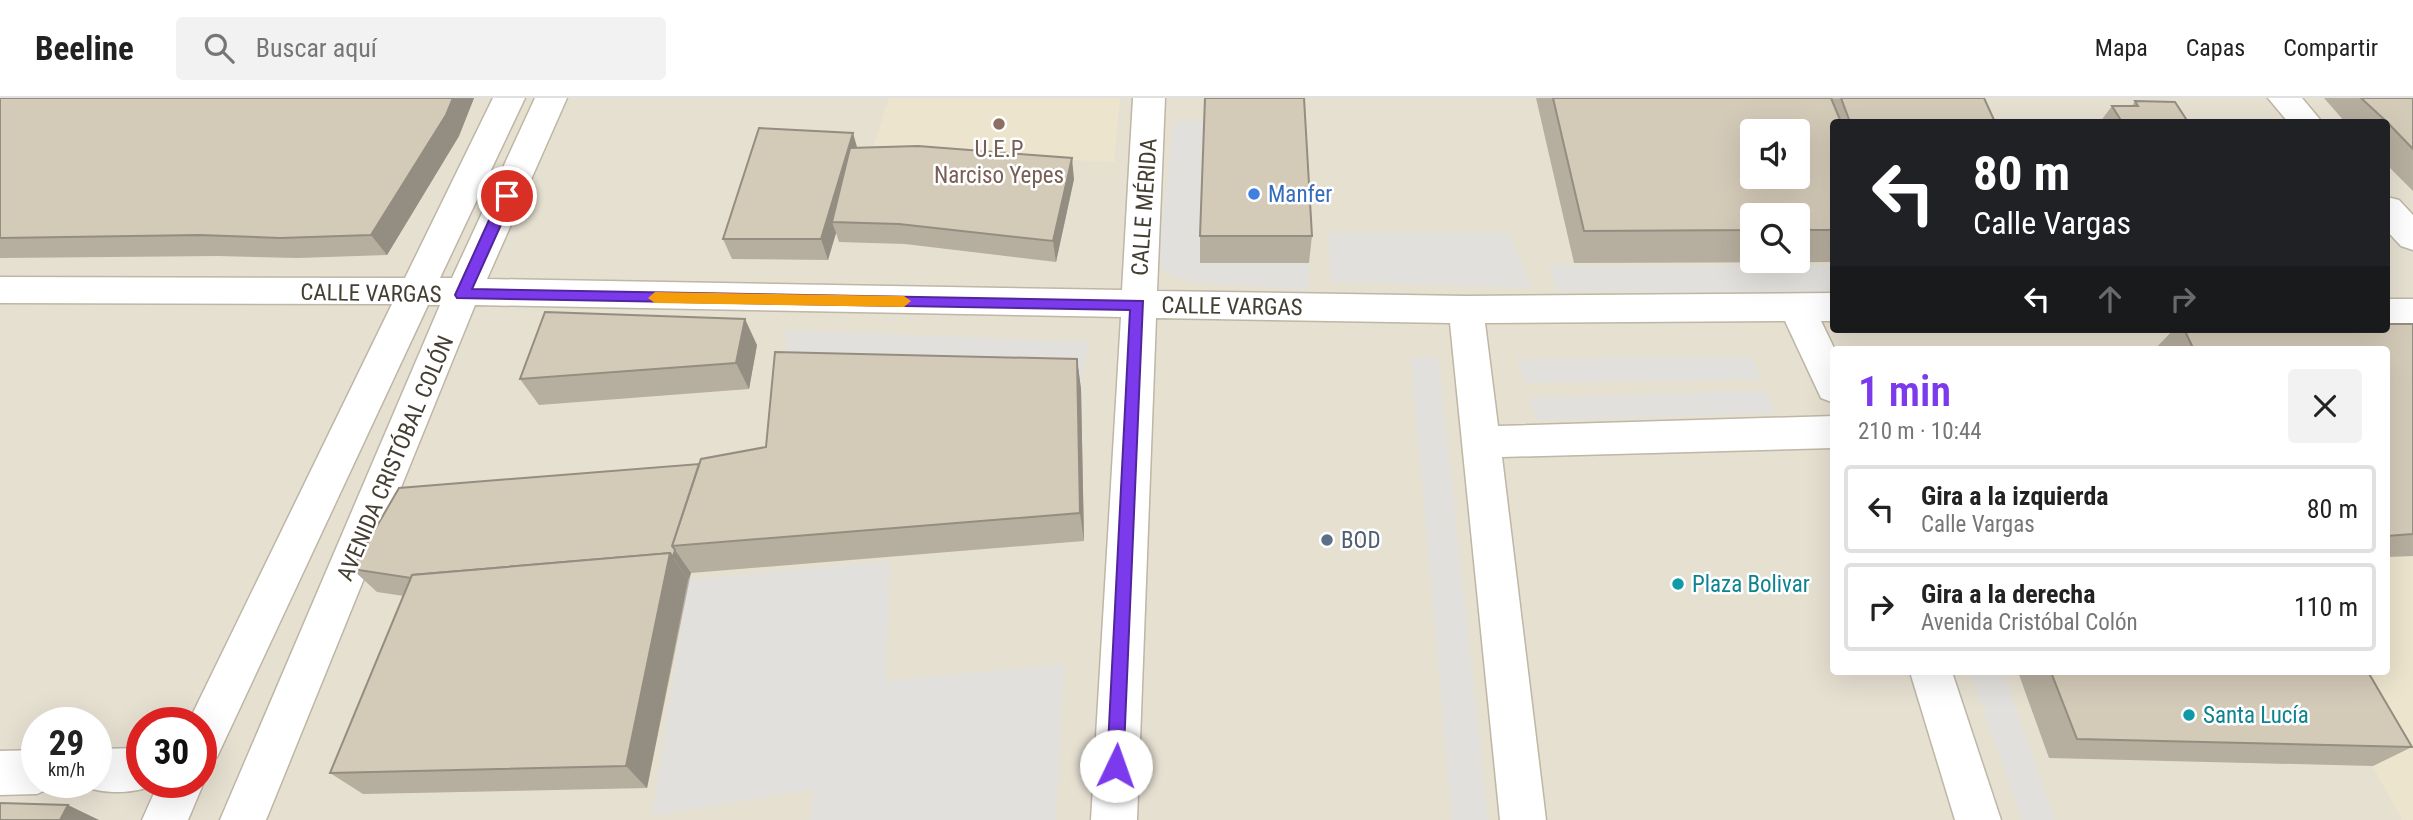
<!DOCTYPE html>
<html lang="es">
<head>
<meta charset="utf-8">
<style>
	body { margin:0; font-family:"Roboto Condensed",sans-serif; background:#f2f2f2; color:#222; height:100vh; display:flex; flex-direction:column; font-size:26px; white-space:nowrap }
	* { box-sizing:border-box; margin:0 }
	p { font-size:23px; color:#767676 }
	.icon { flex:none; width:38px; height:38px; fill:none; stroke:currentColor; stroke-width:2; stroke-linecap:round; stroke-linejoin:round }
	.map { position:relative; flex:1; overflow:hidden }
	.panel { position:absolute; left:1830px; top:248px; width:560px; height:329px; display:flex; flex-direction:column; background:#fff; border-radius:7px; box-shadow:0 7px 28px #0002 }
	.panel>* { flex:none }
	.hud { position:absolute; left:1830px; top:21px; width:560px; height:214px; border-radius:7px; box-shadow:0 7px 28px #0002; background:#202124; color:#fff; overflow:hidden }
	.tools { position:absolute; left:1740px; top:21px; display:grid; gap:14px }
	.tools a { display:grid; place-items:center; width:70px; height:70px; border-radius:7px; background:#fff; box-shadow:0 7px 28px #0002; font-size:35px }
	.speed { position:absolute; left:21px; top:609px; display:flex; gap:14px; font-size:35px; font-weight:700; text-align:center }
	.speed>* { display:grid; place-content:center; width:91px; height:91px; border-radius:50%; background:#fff; box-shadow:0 7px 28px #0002; line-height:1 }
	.speed small { font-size:18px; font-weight:400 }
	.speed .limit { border:10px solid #d22; background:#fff; color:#111 }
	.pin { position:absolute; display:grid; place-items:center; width:60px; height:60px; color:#fff; margin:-30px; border:4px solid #fff; border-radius:50%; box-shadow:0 2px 7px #0007 }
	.me { position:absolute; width:77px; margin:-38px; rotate:3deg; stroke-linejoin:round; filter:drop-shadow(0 0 5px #0008) }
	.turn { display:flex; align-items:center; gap:24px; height:147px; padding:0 28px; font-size:32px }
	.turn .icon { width:91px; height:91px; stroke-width:2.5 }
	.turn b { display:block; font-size:49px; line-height:60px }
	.lanes { display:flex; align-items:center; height:66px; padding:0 28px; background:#0003; justify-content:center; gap:35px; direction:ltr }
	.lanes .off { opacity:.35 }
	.round { display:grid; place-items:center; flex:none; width:74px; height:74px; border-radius:7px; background:#f2f2f2 }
	.overview { display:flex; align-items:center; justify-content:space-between; height:119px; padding:0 28px }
	h1 { font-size:42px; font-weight:600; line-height:52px; color:#7c3aed }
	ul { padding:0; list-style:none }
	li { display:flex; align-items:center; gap:21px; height:88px; margin:0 14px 10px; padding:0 14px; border:4px solid #e0e0e0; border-radius:7px }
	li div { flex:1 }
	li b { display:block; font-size:26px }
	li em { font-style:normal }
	header { display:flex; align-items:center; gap:42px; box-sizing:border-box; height:98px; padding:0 35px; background:#fff; border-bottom:2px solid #e0e0e0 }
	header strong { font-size:33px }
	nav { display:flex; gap:38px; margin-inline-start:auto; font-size:24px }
	.search { width:490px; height:63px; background:#f2f2f2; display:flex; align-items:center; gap:18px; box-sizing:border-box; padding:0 24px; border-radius:7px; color:#767676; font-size:26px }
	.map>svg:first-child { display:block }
	.residential { fill:#e6e0d1; fill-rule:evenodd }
	.education { fill:#ece4cc }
	.parking { fill:#e2e0dc }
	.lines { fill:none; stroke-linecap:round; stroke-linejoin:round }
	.minor-casing { stroke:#beb6a6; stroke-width:3 }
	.minor { fill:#fff; fill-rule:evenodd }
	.wall { fill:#b6ae9e; fill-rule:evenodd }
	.shaded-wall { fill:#948d81 }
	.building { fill:#d4cab8; stroke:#948d81; stroke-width:2; fill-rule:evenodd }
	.route { fill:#7c3aed; stroke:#51269a; stroke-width:2 }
	.slow { fill:#f59e0b }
	.education-dot { fill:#8d6e63; stroke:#fff; stroke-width:2.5 }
	.shop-dot { fill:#3f7fe0; stroke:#fff; stroke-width:2.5 }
	.service-dot { fill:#5c6f8a; stroke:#fff; stroke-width:2.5 }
	.culture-dot { fill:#0f9aa8; stroke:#fff; stroke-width:2.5 }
	.labels { text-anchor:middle; stroke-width:5; stroke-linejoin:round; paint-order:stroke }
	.education-label { font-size:23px; fill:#785e54; stroke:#fff }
	.shop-label { font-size:23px; fill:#366cbe; stroke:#fff; text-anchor:start }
	.street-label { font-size:23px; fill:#443e33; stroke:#fff }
	.service-label { font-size:23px; fill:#4e5e75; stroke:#fff; text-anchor:start }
	.culture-label { font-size:23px; fill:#0d838f; stroke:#fff; text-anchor:start }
</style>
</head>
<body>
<header>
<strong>Beeline</strong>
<div class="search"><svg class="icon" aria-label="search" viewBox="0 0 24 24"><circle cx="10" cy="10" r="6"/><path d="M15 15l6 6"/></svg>Buscar aquí</div>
<nav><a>Mapa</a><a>Capas</a><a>Compartir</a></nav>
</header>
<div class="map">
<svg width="2413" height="722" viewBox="0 0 2413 722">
	<rect width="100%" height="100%" fill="#f2eee3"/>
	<path class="residential" d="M0 0H2413V722H0ZM1834 24H2387V231H1834ZM1752 33H1797V79H1752ZM1752 117H1797V163H1752ZM1834 252H2387V574H1834ZM37 625H96V684H37ZM142 625H201V684H142Z"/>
	<g class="education">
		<polygon points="889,0 1120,0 1114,64 872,53"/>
		<polygon points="2413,458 2413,722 2402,722 2321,574 2387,574 2387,459"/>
	</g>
	<g class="parking">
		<polygon points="1174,23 1205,23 1200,165 1309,165 1308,192 1192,184 1163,174 1159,148"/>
		<polygon points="1328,135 1509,135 1532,190 1331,184"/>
		<polygon points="1549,167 1834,168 1834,195 1556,193"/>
		<polygon points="785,232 1088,244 1081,291 789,284"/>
		<polygon points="1438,259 1488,722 1452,722 1411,260"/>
		<polygon points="1752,259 1761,281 1525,285 1516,261"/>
		<polygon points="1765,293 1776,315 1536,323 1529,300"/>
		<polygon points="890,463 885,583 1064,566 1056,722 810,722 814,691 652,718 688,482"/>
		<polygon points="1970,574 2003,574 2055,722 2022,722"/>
	</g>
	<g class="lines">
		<defs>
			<g id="minor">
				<polygon points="493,0 525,0 440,180 452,180 535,0 567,0 487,181 1122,192 1133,0 1165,0 1157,193 1466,198 1834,195 1834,223 1821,223 1835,252 1834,305 1821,300 1785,223 1485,225 1498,328 1834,318 1834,350 1502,359 1546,722 1500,722 1450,225 1156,220 1137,722 1091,722 1121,219 475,207 266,722 220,722 440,207 428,207 217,659 201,665 201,625 188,625 392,206 0,205 0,179 405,180"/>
				<polygon points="2268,0 2302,0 2322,24 2288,24"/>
				<polygon points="2387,99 2399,102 2413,117 2413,152 2401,148 2387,133"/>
				<rect x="2387" y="201" width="26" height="28"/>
				<polygon points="1910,574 1952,574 2001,722 1955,722"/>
				<path d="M142 650V684L158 686C134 696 104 697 80 687L79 684H96V651Z"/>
				<polygon points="37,652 37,684 55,684 53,689 37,696 0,697 0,653"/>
				<polygon points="201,677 204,684 188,722 142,722 159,684 201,684"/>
			</g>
		</defs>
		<use href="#minor" class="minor-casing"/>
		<use href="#minor" class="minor"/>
	</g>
	<g class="wall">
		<polygon points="0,0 474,0 459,38 387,157 298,160 218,158 0,160"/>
		<path d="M1536 0H1984L1995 24H1834V164L1574 165ZM1752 117H1797V163H1752Z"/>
		<polygon points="2324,0 2413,0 2413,93 2387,67 2387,24 2345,24"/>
		<polygon points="2135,3 2188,24 2100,24 2112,8 2132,8"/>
		<polygon points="857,50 1074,81 1056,164 905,146 839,144 836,135 828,162 732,161 723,141"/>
		<polygon points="1200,138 1312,138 1309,165 1200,165"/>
		<polygon points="2413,226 2413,458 2387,459 2387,252 2155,252 2155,251 2174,231 2387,231"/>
		<polygon points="757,247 749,291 539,307 520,281"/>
		<polygon points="1077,261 1081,291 1084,443 691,475 647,690 363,696 330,675 404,498 377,494 352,471 699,366 766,349"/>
		<polygon points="2018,574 2368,574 2412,649 2373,668 2049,660"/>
	</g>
	<g class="shaded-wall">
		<polygon points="453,0 474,0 459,38 387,157 371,137"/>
		<polygon points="853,35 859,56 832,124 836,135 828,162 821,141"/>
		<polygon points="1072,60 1074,81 1056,164 1053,143"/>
		<polygon points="745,221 757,247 749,291 736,265"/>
		<polygon points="1077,261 1081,291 1084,443 1080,415"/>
		<polygon points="675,452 691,475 688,482 673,459"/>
		<polygon points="670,455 688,482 647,690 626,668"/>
		<polygon points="68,707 99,722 60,722"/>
	</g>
	<g class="building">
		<polygon points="0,0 453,0 446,17 371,137 280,140 199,137 0,140"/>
		<polygon points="1205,0 1304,0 1312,138 1200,138"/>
		<path d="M1553 0H1831L1841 24H1834V132H1797V117H1752V132L1584 133ZM1752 33H1797V79H1752Z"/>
		<polygon points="1841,0 1984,0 1995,24 1850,24"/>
		<polygon points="2361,0 2413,0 2413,51 2387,24"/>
		<polygon points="2135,3 2175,4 2188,24 2122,24 2112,8 2138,8"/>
		<polygon points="759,30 853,35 821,141 723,141"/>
		<polygon points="918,48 1072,60 1053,143 899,126 832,124 850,50"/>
		<polygon points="545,214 745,221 736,265 520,281"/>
		<polygon points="2387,226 2413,226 2413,436 2387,438 2387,252 2194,252 2184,231 2387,231"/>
		<polygon points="775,254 1077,261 1080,415 672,448 701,361 766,349"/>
		<polygon points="699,366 672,448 675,452 673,459 670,455 412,477 411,480 352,471 399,390"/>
		<polygon points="670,455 626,668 330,675 412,477"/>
		<polygon points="2051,574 2368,574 2412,649 2077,641"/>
		<polygon points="0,705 68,707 60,722 0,722"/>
	</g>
	<polygon class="route" points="507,93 514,98 472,191 1143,203 1123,674 1116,677 1110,674 1107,668 1130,212 457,200 455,197 500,98"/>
	<polygon class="slow" points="655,194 904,198 911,203 904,209 655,205 648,200"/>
	<circle class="education-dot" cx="999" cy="26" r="7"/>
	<circle class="shop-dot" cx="1254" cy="96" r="7"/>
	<circle class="service-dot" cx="1327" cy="442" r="7"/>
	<g class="culture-dot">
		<circle cx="1678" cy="486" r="7"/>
		<circle cx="2189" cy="617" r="7"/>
	</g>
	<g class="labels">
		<g class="education-label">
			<text x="999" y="59">U.E.P<tspan x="999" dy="26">Narciso Yepes</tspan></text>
		</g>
		<g class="shop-label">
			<text x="1268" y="104">Manfer</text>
		</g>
		<g class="street-label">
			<text transform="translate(1144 109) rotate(-86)" y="8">CALLE MÉRIDA</text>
			<text transform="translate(371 195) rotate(1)" y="8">CALLE VARGAS</text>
			<text transform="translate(1232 208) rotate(1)" y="8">CALLE VARGAS</text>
			<text transform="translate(395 360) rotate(-67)" y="8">AVENIDA CRISTÓBAL COLÓN</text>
		</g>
		<g class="service-label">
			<text x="1341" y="450">BOD</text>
		</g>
		<g class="culture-label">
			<text x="1692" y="494">Plaza Bolivar</text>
			<text x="2203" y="625">Santa Lucía</text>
		</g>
	</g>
</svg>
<div class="tools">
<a><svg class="icon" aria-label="sound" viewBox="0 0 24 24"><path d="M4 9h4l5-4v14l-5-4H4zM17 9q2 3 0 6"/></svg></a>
<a><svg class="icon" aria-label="search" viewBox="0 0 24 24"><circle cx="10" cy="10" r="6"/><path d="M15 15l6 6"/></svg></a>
</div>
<div class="speed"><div>29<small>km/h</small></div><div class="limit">30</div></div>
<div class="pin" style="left:507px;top:98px;background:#d93025"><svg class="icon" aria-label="arrive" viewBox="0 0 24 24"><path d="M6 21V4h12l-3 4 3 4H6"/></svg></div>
<svg class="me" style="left:1116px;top:668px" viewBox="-20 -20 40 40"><circle r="19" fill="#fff"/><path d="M0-13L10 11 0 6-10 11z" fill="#7c3aed"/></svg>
<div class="hud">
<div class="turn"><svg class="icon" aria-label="left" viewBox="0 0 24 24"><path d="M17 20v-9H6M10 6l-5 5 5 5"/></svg><div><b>80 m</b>Calle Vargas</div></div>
<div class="lanes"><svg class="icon" aria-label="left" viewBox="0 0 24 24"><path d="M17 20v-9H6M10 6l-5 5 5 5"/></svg><svg class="icon off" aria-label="ahead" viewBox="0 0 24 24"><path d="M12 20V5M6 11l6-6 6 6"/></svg><svg class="icon off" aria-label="right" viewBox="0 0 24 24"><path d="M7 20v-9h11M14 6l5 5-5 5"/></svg></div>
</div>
<section class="panel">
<div class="overview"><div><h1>1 min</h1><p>210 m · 10:44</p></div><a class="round"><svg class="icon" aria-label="close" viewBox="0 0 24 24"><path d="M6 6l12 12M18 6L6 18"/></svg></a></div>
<ul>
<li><svg class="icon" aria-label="left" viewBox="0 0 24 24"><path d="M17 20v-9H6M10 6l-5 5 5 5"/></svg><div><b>Gira a la izquierda</b><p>Calle Vargas</p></div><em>80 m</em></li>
<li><svg class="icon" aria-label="right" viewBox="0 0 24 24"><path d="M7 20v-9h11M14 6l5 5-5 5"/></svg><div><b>Gira a la derecha</b><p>Avenida Cristóbal Colón</p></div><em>110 m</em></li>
</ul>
</section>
</div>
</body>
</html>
